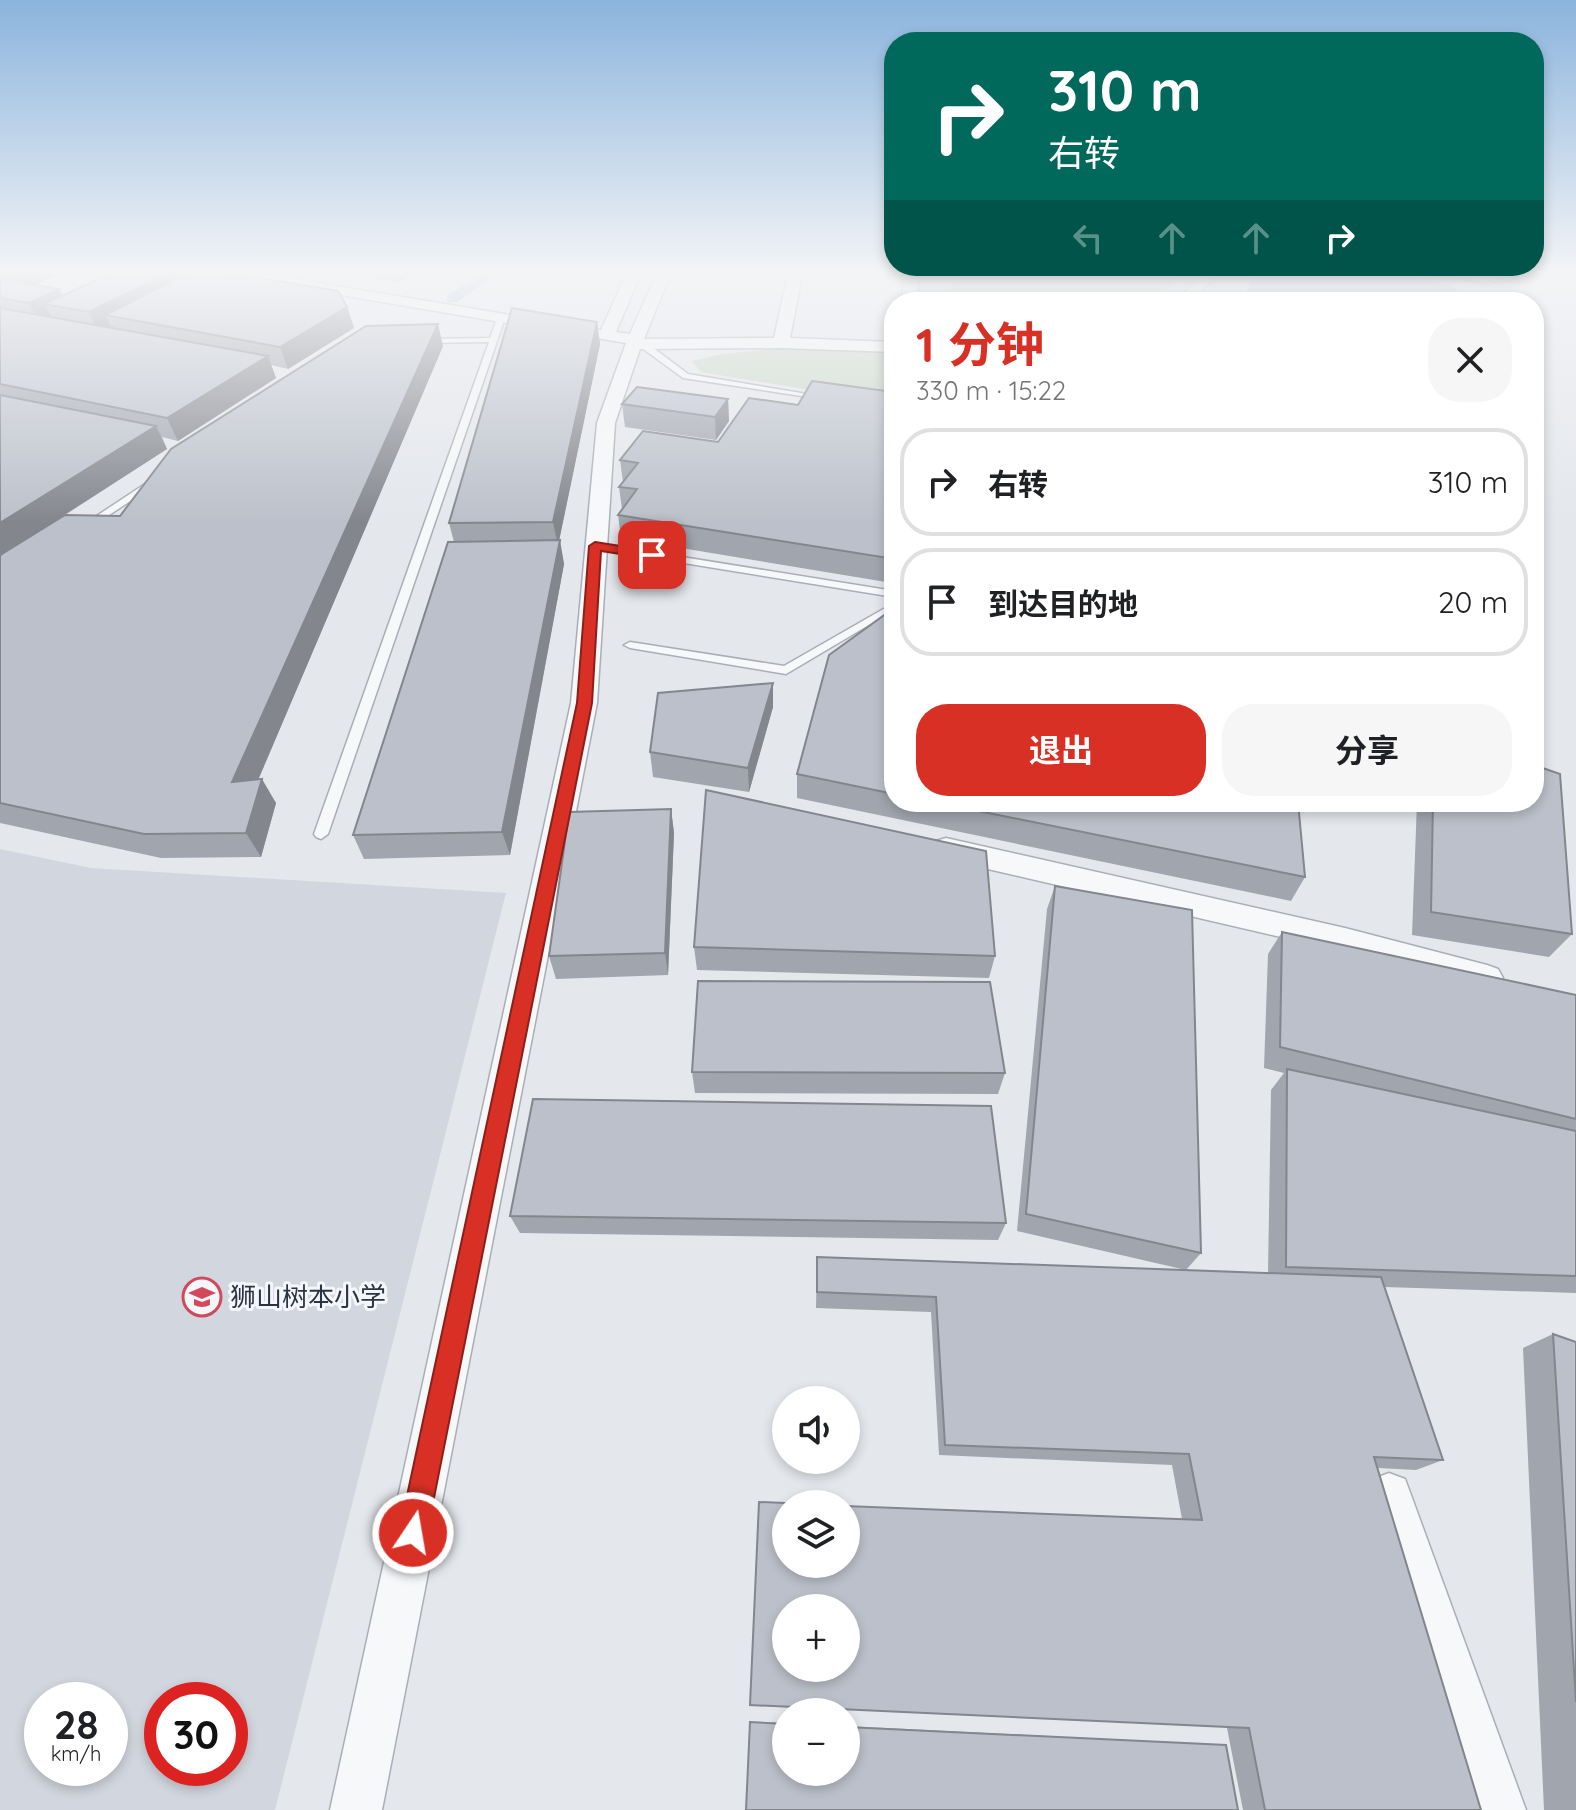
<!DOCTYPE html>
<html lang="zh">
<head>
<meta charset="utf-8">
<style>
	body { margin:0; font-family:Quicksand,"Noto Sans SC",sans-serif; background:#f6f6f6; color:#202124; height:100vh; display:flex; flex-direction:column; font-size:30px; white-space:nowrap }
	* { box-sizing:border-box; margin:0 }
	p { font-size:26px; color:#757577 }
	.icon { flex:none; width:44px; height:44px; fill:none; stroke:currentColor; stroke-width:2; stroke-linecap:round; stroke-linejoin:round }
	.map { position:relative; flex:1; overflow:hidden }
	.panel { position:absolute; left:884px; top:292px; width:660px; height:520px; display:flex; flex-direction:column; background:#fff; border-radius:32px; box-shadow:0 4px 12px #0003 }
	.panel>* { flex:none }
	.hud { position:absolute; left:884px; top:32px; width:660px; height:244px; border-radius:32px; box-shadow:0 4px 12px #0003; background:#00695c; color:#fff; overflow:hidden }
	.tools { position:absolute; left:772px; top:1386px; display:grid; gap:16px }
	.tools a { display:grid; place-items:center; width:88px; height:88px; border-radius:50%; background:#fff; box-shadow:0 4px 12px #0003; font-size:40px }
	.speed { position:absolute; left:24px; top:1682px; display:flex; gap:16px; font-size:40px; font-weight:700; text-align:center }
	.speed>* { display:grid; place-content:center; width:104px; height:104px; border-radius:50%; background:#fff; box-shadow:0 4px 12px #0003; line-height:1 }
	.speed small { font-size:20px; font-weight:400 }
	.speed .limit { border:12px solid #d22; background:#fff; color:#111 }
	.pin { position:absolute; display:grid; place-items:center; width:68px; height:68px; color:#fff; margin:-34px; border-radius:16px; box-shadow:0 4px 12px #0006 }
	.me { position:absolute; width:88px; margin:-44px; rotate:12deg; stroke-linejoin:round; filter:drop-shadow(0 0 6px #0008) }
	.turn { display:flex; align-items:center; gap:28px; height:168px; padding:0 32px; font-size:36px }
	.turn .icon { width:104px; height:104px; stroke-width:2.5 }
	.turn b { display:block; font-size:56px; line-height:68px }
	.lanes { display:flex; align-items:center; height:76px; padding:0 32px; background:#0003; justify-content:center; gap:40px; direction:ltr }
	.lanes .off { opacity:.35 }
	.round { display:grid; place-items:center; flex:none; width:84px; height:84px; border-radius:32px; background:#f6f6f6 }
	.overview { display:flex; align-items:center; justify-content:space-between; height:136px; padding:0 32px }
	h1 { font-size:48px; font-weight:700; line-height:60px; color:#d93025 }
	.button { display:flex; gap:16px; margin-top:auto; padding:16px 32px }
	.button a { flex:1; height:92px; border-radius:32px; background:#d93025; color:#fff; font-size:32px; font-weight:700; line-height:92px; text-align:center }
	.button a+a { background:#f6f6f6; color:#202124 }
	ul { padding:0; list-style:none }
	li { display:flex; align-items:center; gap:24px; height:108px; margin:0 16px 12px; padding:0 16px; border:4px solid #e0e0e0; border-radius:32px }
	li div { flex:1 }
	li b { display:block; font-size:30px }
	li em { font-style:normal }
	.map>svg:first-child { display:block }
	.built { fill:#d2d6de; fill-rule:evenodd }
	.green { fill:#c9d6c5 }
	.water { fill:#9fb4cc }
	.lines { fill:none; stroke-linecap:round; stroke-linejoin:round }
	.canal { fill:#9fb4cc; fill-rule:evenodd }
	.lane-casing { stroke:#a9aeb7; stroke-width:3 }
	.street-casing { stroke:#a9aeb7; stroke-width:3 }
	.lane { fill:#f7f8fa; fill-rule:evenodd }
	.street { fill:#f7f8fa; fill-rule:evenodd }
	.wall { fill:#a1a5ae }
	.shaded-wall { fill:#83868d }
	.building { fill:#bbc0ca; stroke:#83868d; stroke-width:2; fill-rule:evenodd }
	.route { fill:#d93025; stroke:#8d1f18; stroke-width:2 }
	.labels { text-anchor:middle; stroke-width:6; stroke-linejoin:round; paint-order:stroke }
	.near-poi-label { font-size:26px; fill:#2b3445; stroke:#f4f6f9; text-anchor:start }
</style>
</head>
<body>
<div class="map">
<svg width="1576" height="1810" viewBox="0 0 1576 1810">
	<rect width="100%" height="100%" fill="#e4e7ec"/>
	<path class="built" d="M0 849 91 868 506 893 275 1810H0ZM42 1700H110V1768H42ZM230 1700V1768H162V1700Z"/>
	<g class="green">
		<path d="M1016 270H1187L1155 302H942C967 256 986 287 1016 270Z"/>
		<polygon points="775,349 878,352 894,349 894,404 701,372 692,361 722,354"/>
	</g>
	<path class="water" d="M1259 270C1326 270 1394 263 1457 289L1452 302H1240Z"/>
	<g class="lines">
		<polygon class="canal" points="488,270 502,270 457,302 447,302 447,296"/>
		<defs>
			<g id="lane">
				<polygon points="498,316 505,318 328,834 321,839 316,837 314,834 489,342 426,343 422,341 426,339 490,338"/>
				<polygon points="642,344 648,344 688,374 825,397 821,399 683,378 642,348"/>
				<polygon points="148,482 156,484 91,527 83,525"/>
				<polygon points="595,543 894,591 894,597 591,548 590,546"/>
				<polygon points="894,603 894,610 786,674 630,648 624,645 630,642 784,666"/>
			</g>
			<g id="street">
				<polygon points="209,270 240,270 601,330 628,270 642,270 616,332 630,334 658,270 672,270 644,339 774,338 789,270 803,270 790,338 894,342 894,352 781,348 640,349 615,423 597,703 382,1810 330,1810 571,703 597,423 626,343 216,274"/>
				<polygon points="904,270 918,270 918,302 902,302"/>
				<polygon points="1199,270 1213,270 1211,281 1192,302 1176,302 1197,280"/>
				<polygon points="1433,270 1461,270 1496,277 1498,280 1491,284 1440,274"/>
				<polygon points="946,838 1345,928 1487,965 1498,969 1503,978 1498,987 1487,991 1345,952 936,857 932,849 936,841"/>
				<polygon points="1389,1473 1405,1479 1411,1495 1526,1810 1474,1810 1367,1495 1373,1479"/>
			</g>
		</defs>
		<use href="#lane" class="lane-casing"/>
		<use href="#street" class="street-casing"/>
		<use href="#lane" class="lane"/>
		<use href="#street" class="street"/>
	</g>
	<g class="wall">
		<polygon points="0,270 54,276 35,285 63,296 182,270 184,275 347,307 354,328 288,369 271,365 276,378 178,441 162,437 167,449 65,515 120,516 443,346 258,780 276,803 261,857 161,858 0,823"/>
		<polygon points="323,270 421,270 399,282"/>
		<polygon points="597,322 600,344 559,540 564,564 510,855 364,859 353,835 454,542 449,523"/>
		<polygon points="894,392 894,562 886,582 621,538 618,515 622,509 619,487 623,482 620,460 718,442 798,405"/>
		<polygon points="728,399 729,421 716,440 625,427 622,404"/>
		<polygon points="894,608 894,802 1298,802 1305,877 1291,901 797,798 797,774"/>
		<polygon points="773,683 773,707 749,792 653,777 650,752"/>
		<polygon points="1417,802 1534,802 1572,934 1549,957 1412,935"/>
		<polygon points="671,809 674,833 668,975 556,979 549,956"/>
		<polygon points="1055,886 1201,1253 1186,1270 1017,1231 1047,909"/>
		<polygon points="1282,932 1576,995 1576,1293 1385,1287 1443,1460 1416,1470 1378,1468 1481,1810 1243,1810 1227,1728 1182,1519 1172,1465 939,1455 931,1312 816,1308 817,1257 1268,1273 1271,1090 1284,1073 1264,1068 1268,954"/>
		<polygon points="694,947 995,956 989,978 697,970"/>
		<polygon points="692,1072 1005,1073 998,1094 695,1093"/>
		<polygon points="510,1216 1006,1223 998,1240 520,1233"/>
		<polygon points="1553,1334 1576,1342 1576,1810 1544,1810 1523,1348"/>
		<polygon points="750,1722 786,1723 786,1772 846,1772 846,1726 1226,1745 1238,1810 746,1810"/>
	</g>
	<g class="shaded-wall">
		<polygon points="13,270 51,270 54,276 4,299 0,298 0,275"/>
		<polygon points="175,270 182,270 189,287 105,315 111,327 99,333 89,312"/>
		<polygon points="395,270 421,270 399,282"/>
		<polygon points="59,289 69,309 44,304 52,318 40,324 29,303"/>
		<polygon points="347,307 354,328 288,369 280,347"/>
		<polygon points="597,322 600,344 558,546 553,522"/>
		<polygon points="438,324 443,346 247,806 232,782"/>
		<polygon points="268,356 276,378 178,441 167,418"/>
		<polygon points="728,399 729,421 716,440 715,417"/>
		<polygon points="156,426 167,449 0,556 0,523"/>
		<polygon points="560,540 564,564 510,855 502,832"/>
		<polygon points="894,543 894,562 886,582 888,558"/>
		<polygon points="773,683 773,707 749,792 748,768"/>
		<polygon points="262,779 276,803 261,857 246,833"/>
		<polygon points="671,809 674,833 668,975 665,953"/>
	</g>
	<g class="building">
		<polygon points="0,270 13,270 0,275"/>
		<polygon points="118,270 175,270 89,312 44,304"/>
		<polygon points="194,270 212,270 338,291 347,307 280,347 105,315"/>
		<polygon points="0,279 59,289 29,303 0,298"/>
		<polygon points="0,308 268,356 167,418 0,384"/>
		<polygon points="512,308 597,322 553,522 449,523"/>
		<polygon points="438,324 232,782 262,779 246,833 144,834 0,803 0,556 2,554 65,515 120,516 171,449 366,326"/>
		<polygon points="812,381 894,392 894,543 888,558 618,515 637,489 619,487 638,463 620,460 643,431 718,442 749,398 798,405"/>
		<polygon points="637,387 728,399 715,417 622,404"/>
		<polygon points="0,395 156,426 0,523"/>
		<polygon points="560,540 502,832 353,835 448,542"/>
		<polygon points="894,608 894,794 797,774 829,655"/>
		<polygon points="773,683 748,768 650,752 658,693"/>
		<polygon points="1534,765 1560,774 1572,934 1431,912 1433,802 1534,802"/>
		<polygon points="706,790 986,851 995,956 694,947"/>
		<polygon points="934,802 1298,802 1305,877"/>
		<polygon points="671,809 665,953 549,956 569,812"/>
		<polygon points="1055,886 1192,910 1201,1253 1026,1214"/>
		<polygon points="1282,932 1576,995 1576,1119 1280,1047"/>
		<polygon points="698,981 990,982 1005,1073 692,1072"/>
		<polygon points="1287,1069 1576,1131 1576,1276 1286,1267"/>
		<polygon points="533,1099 991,1106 1006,1223 510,1216"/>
		<path d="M817 1257 1381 1277 1443 1460 1374 1457 1481 1810H1265L1249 1728 750 1705 759 1502 808 1504H786V1564H846V1506L1202 1520 1189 1454 945 1445 936 1297 817 1292ZM786 1608H846V1668H786Z"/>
		<polygon points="1553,1334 1576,1342 1576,1702"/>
		<polygon points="750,1722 786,1724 786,1772 846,1772 846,1727 1226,1745 1238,1810 746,1810"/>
	</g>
	<linearGradient id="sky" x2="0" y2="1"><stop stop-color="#8bb4dd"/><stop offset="0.52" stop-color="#f3f4f6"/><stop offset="1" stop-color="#f3f4f6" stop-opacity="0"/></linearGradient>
	<rect width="1576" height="523" fill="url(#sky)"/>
	<polygon class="route" points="595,542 652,551 658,555 652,559 601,551 592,703 427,1533 423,1543 413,1547 403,1543 399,1533 577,703 589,546"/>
	<defs>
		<symbol id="school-ring" viewBox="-11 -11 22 22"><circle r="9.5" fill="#f4f6f9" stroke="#d1495b" stroke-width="1.5"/><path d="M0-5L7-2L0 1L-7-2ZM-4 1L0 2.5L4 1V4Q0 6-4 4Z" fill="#d1495b"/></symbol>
	</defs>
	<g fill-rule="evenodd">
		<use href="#school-ring" x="180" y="1275" width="44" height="44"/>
	</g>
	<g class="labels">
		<g class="near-poi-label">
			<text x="230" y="1306">狮山树本小学</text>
		</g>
	</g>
</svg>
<div class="tools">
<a><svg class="icon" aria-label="sound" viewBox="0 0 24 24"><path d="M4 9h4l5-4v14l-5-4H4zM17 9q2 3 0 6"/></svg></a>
<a><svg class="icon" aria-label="layers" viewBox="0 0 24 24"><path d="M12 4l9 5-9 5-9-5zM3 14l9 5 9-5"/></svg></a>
<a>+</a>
<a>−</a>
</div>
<div class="speed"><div>28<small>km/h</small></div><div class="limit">30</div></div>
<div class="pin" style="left:652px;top:555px;background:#d93025"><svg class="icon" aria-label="arrive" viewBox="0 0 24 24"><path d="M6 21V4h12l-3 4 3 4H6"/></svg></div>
<svg class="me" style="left:413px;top:1533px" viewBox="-20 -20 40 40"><circle r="17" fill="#d93025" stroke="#fff" stroke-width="3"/><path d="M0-11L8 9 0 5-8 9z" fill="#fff"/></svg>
<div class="hud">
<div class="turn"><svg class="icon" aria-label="right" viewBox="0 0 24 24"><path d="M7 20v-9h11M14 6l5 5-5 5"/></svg><div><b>310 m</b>右转</div></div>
<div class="lanes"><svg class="icon off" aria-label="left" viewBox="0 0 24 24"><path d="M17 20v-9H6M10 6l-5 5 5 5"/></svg><svg class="icon off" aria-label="ahead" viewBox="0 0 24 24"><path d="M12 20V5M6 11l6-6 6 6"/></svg><svg class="icon off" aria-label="ahead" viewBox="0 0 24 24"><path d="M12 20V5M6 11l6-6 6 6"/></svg><svg class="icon" aria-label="right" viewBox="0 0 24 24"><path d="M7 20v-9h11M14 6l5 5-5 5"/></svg></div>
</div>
<section class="panel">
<div class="overview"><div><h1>1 分钟</h1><p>330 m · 15:22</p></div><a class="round"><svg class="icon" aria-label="close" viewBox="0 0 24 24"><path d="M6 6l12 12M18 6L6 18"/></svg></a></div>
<ul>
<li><svg class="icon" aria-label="right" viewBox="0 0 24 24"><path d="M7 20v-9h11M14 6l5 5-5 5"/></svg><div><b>右转</b></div><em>310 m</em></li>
<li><svg class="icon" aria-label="arrive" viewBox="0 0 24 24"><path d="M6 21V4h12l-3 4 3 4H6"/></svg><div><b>到达目的地</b></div><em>20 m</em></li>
</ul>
<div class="button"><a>退出</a><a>分享</a></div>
</section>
</div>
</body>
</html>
